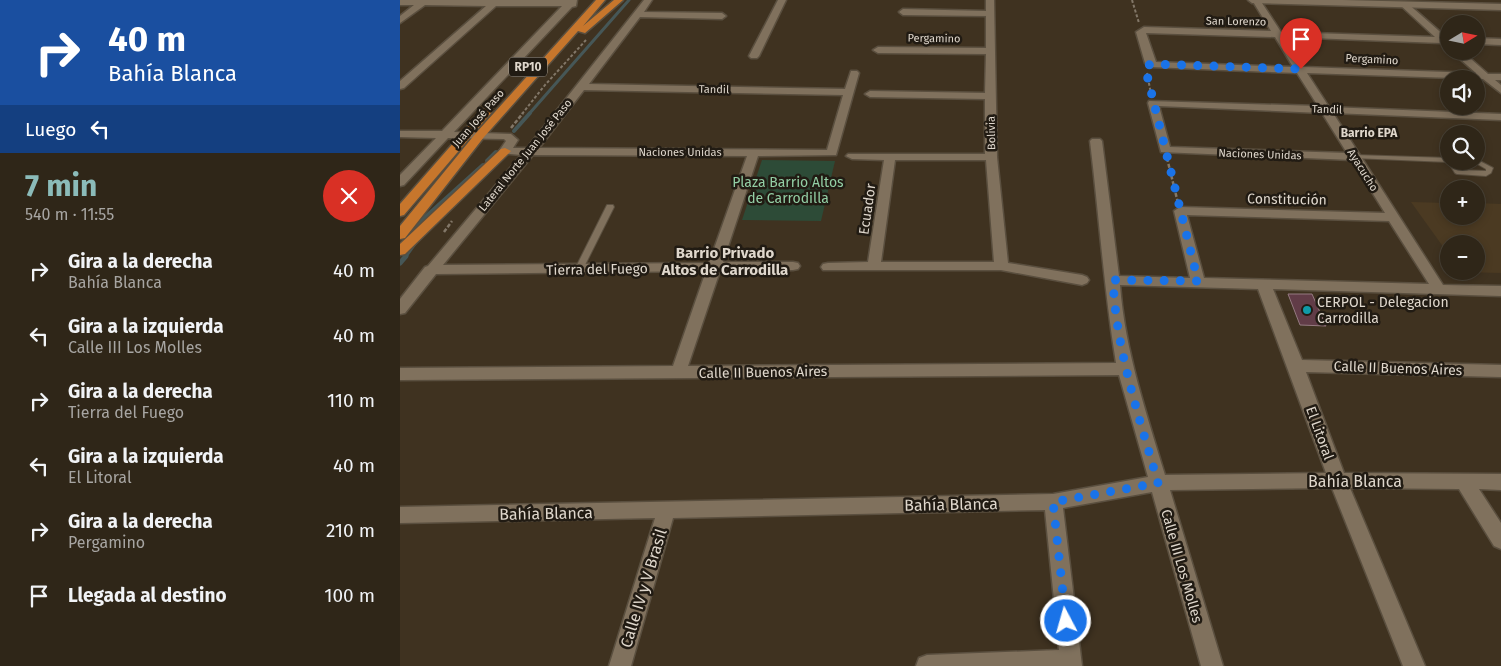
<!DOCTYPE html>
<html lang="es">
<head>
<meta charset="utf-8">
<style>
	body { margin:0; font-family:"Fira Sans",sans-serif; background:#3b3225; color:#f1f3f6; height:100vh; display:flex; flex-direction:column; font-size:19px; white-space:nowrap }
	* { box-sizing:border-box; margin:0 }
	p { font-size:16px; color:#a7a5a2 }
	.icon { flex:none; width:28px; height:28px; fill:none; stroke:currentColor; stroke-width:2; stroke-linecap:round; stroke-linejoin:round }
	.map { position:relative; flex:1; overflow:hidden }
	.drawer { display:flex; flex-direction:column; background:#2f2618; width:400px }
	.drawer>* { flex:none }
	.banner { background:#1a4fa0; color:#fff; overflow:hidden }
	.needle { width:32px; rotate:80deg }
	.controls { position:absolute; left:1040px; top:15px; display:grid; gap:10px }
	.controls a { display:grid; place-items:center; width:45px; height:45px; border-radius:50%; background:#2f2618; box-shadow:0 2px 8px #0003,0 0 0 1px #4a4337; font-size:25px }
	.pin { position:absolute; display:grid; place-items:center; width:42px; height:42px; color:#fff; margin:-51px -21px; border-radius:50% 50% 50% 0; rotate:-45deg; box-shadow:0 0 5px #0007 }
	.pin .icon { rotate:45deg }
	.me { position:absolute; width:55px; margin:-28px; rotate:354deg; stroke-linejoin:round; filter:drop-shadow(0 0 4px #0008) }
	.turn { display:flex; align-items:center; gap:18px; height:105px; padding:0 25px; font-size:22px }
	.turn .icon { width:65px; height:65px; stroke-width:2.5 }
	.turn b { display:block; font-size:35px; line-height:42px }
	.then { display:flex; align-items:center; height:48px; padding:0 25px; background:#0003; gap:10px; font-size:19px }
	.round { display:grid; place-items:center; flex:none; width:52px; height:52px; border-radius:26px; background:#3b3225 }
	.headline { display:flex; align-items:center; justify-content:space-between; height:85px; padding:0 25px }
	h1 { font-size:30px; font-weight:700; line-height:38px; color:#8bbbb9 }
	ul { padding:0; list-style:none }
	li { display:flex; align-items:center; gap:15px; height:65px; padding:0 25px }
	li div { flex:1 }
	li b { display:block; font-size:19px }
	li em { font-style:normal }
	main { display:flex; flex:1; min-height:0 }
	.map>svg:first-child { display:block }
	.built { fill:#4b3a22 }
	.green { fill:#2d4b37 }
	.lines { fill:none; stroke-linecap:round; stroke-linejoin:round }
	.stream-far2 { stroke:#465757; stroke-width:3 }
	.stream-far1 { stroke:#465757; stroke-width:4 }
	.stream { stroke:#465757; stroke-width:5 }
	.building { fill:#613c47; stroke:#957a81 }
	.lane-casing { stroke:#5a4f3f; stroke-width:2 }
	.street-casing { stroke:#5a4f3f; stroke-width:3 }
	.secondary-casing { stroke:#5a4f3f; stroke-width:3 }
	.highway-casing { stroke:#5a4f3f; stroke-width:3 }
	.path-far1 { stroke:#827768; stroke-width:2; stroke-dasharray:3 2; stroke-linecap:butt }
	.path { stroke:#827768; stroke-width:2.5; stroke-dasharray:4 2; stroke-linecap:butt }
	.lane { fill:#80715d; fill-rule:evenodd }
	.street { fill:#80715d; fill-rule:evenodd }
	.secondary { fill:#80715d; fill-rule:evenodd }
	.highway { fill:#c7762c; fill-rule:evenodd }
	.route { stroke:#1a73e8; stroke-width:9; stroke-dasharray:0 16.2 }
	.culture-dot { fill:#0f9aa8; stroke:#211b13; stroke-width:2 }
	.labels { text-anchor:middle; stroke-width:5; stroke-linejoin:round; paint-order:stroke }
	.far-street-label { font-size:11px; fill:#dfd7cc; stroke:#211b13 }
	.shield { fill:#211b13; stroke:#a69f94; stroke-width:1 }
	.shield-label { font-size:12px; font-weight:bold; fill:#dfd7cc }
	.far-neighbourhood-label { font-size:12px; font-weight:bold; fill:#dfd7cc; stroke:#211b13 }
	.park-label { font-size:14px; fill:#93cfa5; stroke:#211b13 }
	.street-label { font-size:14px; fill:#dfd7cc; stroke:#211b13 }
	.poi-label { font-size:14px; fill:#dfd7cc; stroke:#211b13; text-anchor:start }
	.neighbourhood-label { font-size:15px; font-weight:bold; fill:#dfd7cc; stroke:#211b13 }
	.near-street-label { font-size:16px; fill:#dfd7cc; stroke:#211b13 }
</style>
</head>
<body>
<main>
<section class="drawer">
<div class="banner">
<div class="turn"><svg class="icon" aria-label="right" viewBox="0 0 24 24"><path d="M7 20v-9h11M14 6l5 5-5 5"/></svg><div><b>40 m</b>Bahía Blanca</div></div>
<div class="then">Luego<svg class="icon" aria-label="left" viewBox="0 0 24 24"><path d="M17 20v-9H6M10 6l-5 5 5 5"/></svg></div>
</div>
<div class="headline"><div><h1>7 min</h1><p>540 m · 11:55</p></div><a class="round" style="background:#d93025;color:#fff"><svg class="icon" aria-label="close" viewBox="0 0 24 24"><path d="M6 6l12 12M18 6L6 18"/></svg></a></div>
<ul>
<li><svg class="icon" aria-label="right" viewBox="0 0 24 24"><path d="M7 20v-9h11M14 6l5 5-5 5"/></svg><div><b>Gira a la derecha</b><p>Bahía Blanca</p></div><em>40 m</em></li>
<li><svg class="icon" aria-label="left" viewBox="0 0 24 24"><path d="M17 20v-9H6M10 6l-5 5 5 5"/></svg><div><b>Gira a la izquierda</b><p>Calle III Los Molles</p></div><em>40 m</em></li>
<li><svg class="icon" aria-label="right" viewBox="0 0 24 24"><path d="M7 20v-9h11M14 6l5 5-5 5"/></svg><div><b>Gira a la derecha</b><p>Tierra del Fuego</p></div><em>110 m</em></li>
<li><svg class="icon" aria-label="left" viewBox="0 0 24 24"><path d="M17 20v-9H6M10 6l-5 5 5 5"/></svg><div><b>Gira a la izquierda</b><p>El Litoral</p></div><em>40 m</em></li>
<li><svg class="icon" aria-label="right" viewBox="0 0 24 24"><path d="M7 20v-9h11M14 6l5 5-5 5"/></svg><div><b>Gira a la derecha</b><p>Pergamino</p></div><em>210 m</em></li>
<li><svg class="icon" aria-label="arrive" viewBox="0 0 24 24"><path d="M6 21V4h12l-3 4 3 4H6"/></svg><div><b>Llegada al destino</b></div><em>100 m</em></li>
</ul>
</section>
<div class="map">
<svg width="1101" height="666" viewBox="0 0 1101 666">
	<rect width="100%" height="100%" fill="#3f3220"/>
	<polygon class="built" points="1011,202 1049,203 1049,216 1076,216 1076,203 1101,204 1101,273 1060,272 1076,271 1076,244 1049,244 1049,255"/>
	<polygon class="green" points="362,160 435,161 421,221 342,220"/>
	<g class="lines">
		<polyline class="stream-far2" points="129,114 229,0"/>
		<g class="stream-far1">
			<polyline points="114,131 130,113"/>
			<polyline points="87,161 96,152"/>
			<polyline points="12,229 83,165"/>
			<polyline points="5,257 15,243"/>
		</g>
		<polyline class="stream" points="0,263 6,256"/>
	</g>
	<polygon class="building" points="888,294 912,294 926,326 900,325"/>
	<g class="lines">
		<defs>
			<g id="lane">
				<polygon points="955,155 1049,158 1049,161 1054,161 1054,164 1059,170 1086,171 1086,169 1074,162 1073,161 1076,161 1076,159 1093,168 1091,173 1086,176 1057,174 1055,173 1048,162 953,158 953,156"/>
				<polygon points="207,205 213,205 214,207 183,269 179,272 176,271 175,269"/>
			</g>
			<g id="street">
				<path d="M0 0H177L176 6 172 7 54 132 111 134 118 140 113 148H127L244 0H252L244 12 322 13 326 16 322 19 240 17 189 84 445 89 451 71H457L459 73 436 155 358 156 323 262H393L398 263 400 266 398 269 393 270 320 271 288 366 716 363C704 290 699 215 690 141L692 139H700L702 141 719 276 790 278 774 211 780 207 985 213 952 160 761 152 748 103 749 101 918 106 897 73 751 67 745 63 736 32 744 27 871 31 852 0H860L881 32 1035 37 999 4 1006 2 1046 37H1049V45L1041 43 884 37 903 67 1076 73 1051 51H1062L1088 74H1101V80H1095L1101 85V93L1083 79 907 73 929 107 1101 114V120L933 113 1043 285 1101 286V296L873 289 902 360 1101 365V377L906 372 944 473 1101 474V490L1079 489 1101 523V549L1094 546 1059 489 950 488 1025 666H1003L932 488 770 490 823 666H801L752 492 663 508 682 666H516L519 658 527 655 659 650 645 510 273 518 231 666H209L255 518 0 523V507L653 494 748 477 719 375 0 380V368L273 366 306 271 36 274 5 313 0 314V299L25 267 28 266 121 155 101 153 99 151 106 141 104 139 48 138 4 185 0 186V175L36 138 0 137V131H42L162 6H96L4 88 0 89V81L86 6 25 5 0 23V16L14 5H0ZM746 33 875 37 893 67 756 62ZM184 90 443 95 427 150 139 148ZM759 106 922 113 947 153 770 147ZM133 155 347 156 309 263 43 265ZM787 215 989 221 1029 284 804 278ZM720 285 858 289 926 473 765 475C746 412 725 351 720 285Z"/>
				<polygon points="378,0 386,0 359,56 357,58 351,58 349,56"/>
				<path d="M586 0H594L597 157 608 263 682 275 687 277 689 280 687 283 682 285 601 270H423L421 267 423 264 428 263 468 262 484 160 452 159 446 156 448 154H585V99L470 97 465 94 470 91 585 93 586 54 478 53 473 50 478 47 586 48V16L503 15 499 12 503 9 586 11ZM495 160H586L594 262H481Z"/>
				<polygon points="1076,38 1101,39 1101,45 1076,44"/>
			</g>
			<polygon id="secondary" points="848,0 943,0 1101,4 1101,10 852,3"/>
			<g id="highway">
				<polygon points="196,0 205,0 183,26 214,0 223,0 185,33 178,31 84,137 5,238 0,239 0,226 76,133"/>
				<polygon points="87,108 91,109 92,111 91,113 4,215 0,216 0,204 83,109"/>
				<polygon points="105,148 111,151 109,153 5,254 0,255 0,244 101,149"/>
			</g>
		</defs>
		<use href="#lane" class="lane-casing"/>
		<use href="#street" class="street-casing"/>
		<use href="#secondary" class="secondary-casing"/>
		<use href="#highway" class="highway-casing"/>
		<g class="path-far1">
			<polyline points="732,0 739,23"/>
			<polyline points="747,73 751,94"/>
			<polyline points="122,114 145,85 186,40"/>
		</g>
		<g class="path">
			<polyline points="111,128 123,113"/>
			<polyline points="767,158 778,203"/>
			<polyline points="44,232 52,221"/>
		</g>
		<use href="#lane" class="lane"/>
		<use href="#street" class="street"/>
		<use href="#secondary" class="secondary"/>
		<use href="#highway" class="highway"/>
	</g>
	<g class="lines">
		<path class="route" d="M666 621 653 502 758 483C739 416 716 350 713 280L798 281 745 67 751 64 901 69"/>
	</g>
	<circle class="culture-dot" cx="907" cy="310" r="5"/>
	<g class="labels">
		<g class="far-street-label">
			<text transform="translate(836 21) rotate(1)" y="4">San Lorenzo</text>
			<text transform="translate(534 38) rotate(1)" y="4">Pergamino</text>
			<text transform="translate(972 59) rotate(3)" y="4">Pergamino</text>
			<text transform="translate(314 89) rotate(1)" y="4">Tandil</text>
			<text transform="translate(927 109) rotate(2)" y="4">Tandil</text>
			<text transform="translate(78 118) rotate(-49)" y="4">Juan José Paso</text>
			<text transform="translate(591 133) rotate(-91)" y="4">Bolivia</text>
			<text x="280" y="156">Naciones Unidas</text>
			<text transform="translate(860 154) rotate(2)" y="4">Naciones Unidas</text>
			<text transform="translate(125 155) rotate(-51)" y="4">Lateral Norte Juan José Paso</text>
			<text transform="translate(963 170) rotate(58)" y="4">Ayacucho</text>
		</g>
		<rect class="shield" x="109" y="57.5" width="38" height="19" rx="4"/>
		<g class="shield-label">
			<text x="128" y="71">RP10</text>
		</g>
		<g class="far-neighbourhood-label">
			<text x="969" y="137">Barrio EPA</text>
		</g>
		<g class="park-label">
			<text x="388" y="187">Plaza Barrio Altos<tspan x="388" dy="16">de Carrodilla</tspan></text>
		</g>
		<g class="street-label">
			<text transform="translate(887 199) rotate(1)" y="5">Constitución</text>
			<text transform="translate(467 209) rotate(-82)" y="5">Ecuador</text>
			<text transform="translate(197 269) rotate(-1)" y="5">Tierra del Fuego</text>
			<text transform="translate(998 368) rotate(2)" y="5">Calle II Buenos Aires</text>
			<text transform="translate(363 372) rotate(-1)" y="5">Calle II Buenos Aires</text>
			<text transform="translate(920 433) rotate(70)" y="5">El Litoral</text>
			<text transform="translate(782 566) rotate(74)" y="5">Calle III Los Molles</text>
		</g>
		<g class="poi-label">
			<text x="917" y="307">CERPOL - Delegacion<tspan x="917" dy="16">Carrodilla</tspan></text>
		</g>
		<g class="neighbourhood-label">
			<text x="325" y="258">Barrio Privado<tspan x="325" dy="17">Altos de Carrodilla</tspan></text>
		</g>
		<g class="near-street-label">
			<text x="955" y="487">Bahía Blanca</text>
			<text transform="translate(551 504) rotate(-1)" y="6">Bahía Blanca</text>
			<text transform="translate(146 513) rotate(-1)" y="6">Bahía Blanca</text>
			<text transform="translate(243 588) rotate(-73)" y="6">Calle IV y V Brasil</text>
		</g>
	</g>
</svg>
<div class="controls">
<a><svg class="needle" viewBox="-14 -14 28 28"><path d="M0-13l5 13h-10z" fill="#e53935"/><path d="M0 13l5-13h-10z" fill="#a7a5a2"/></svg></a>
<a><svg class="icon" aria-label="sound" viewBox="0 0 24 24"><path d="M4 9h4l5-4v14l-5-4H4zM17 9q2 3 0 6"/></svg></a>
<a><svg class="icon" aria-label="search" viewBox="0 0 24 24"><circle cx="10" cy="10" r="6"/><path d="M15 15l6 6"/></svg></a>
<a>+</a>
<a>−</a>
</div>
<div class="pin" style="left:901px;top:69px;background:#d93025"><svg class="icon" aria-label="arrive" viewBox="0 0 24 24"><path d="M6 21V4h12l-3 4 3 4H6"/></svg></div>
<svg class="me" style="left:666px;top:621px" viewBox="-20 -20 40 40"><circle r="17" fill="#1a73e8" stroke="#fff" stroke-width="3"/><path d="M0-11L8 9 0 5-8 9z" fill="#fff"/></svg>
</div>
</main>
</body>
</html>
